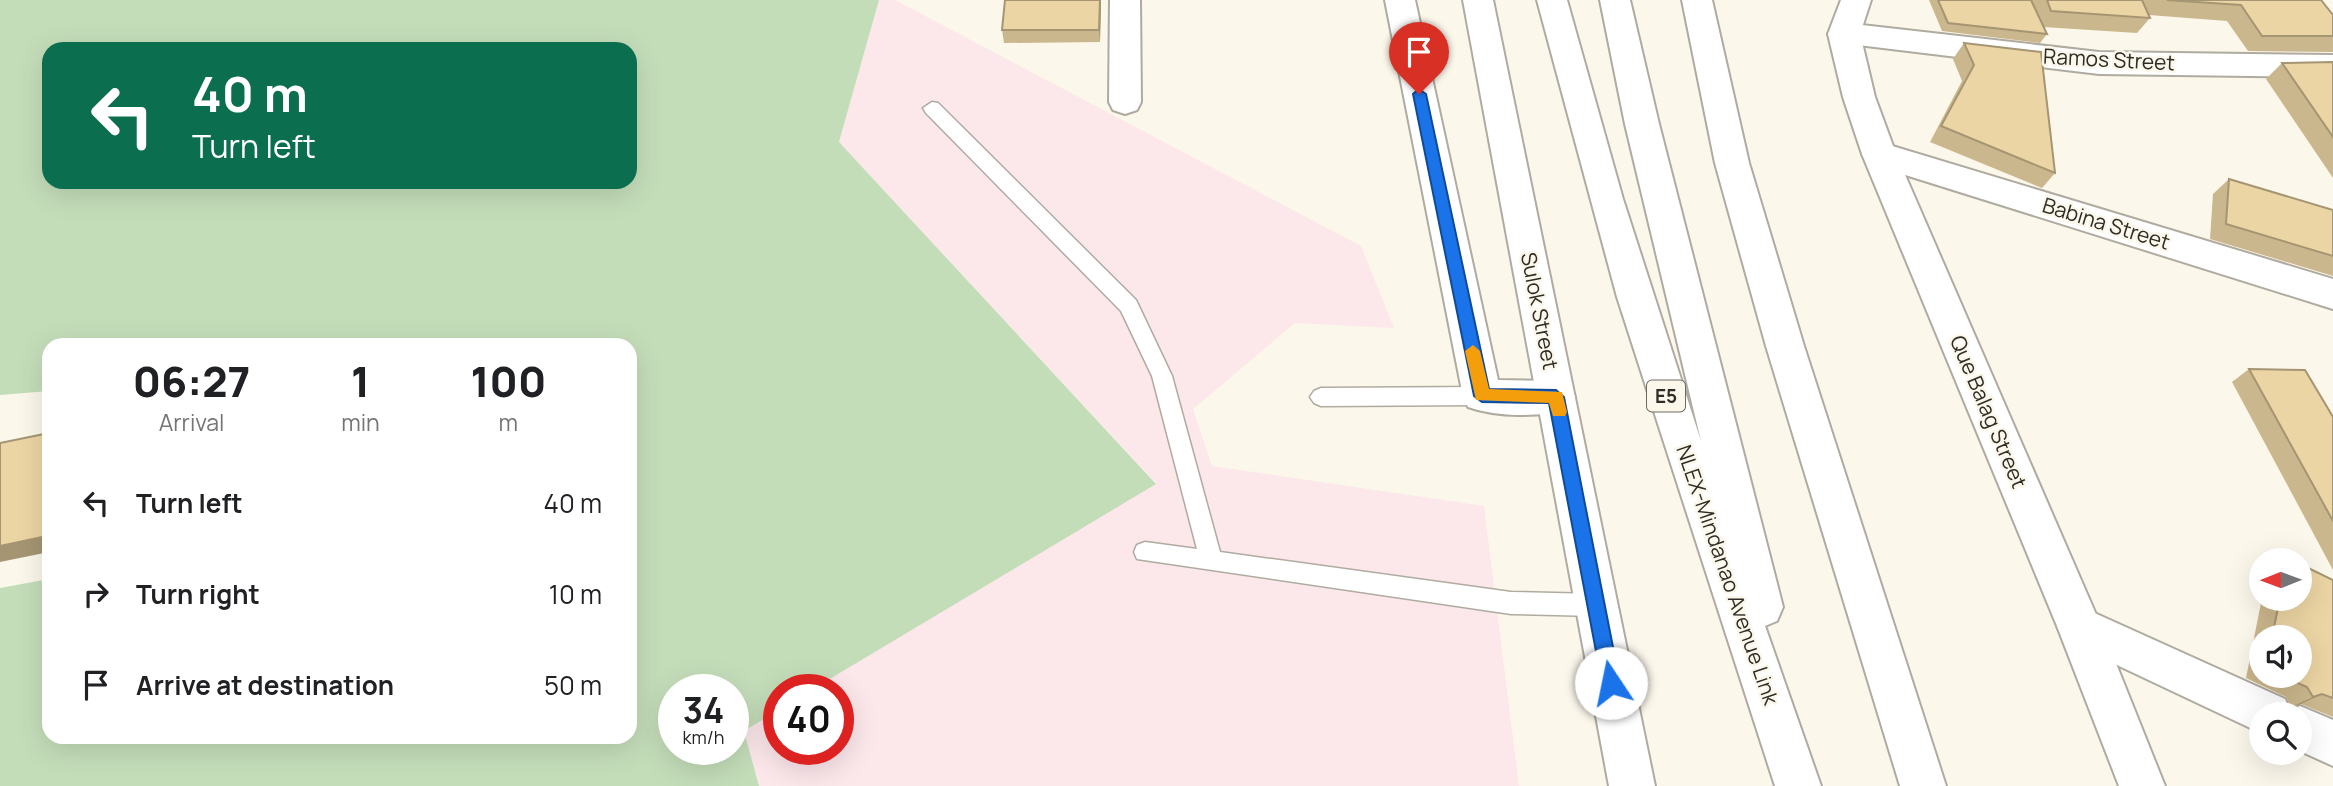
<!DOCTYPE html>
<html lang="en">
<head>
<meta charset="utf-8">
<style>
	body { margin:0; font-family:Manrope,sans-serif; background:#f6f6f6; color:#202124; height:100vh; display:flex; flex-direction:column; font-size:26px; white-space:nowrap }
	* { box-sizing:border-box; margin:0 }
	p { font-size:23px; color:#757577 }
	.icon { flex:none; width:38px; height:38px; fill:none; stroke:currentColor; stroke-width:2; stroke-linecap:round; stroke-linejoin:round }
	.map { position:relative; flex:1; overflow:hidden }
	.drawer { position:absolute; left:42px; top:338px; width:595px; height:406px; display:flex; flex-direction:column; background:#fff; border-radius:21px; box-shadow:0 7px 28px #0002 }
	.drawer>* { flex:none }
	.top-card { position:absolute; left:42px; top:42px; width:595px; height:147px; border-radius:21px; box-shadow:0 7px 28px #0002; background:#0b6e4f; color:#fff; overflow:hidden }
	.needle { width:46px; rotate:269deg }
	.fabs { position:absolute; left:2249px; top:548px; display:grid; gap:14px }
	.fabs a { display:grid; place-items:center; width:63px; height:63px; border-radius:50%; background:#fff; box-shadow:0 7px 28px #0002; font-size:35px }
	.speed { position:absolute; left:658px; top:674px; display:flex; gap:14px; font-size:35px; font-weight:700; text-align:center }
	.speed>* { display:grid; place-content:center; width:91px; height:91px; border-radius:50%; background:#fff; box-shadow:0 7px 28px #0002; line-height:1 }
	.speed small { font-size:18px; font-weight:400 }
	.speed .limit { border:10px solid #d22; background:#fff; color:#111 }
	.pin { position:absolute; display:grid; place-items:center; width:60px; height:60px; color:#fff; margin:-72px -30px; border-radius:50% 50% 50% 0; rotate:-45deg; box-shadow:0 0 7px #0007 }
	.pin .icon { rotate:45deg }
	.me { position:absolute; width:77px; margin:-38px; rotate:349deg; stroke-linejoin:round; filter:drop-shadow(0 0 5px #0008) }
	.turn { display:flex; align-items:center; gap:24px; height:147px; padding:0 35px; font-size:32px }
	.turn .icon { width:91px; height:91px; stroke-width:2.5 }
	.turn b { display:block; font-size:49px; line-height:60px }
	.eta { display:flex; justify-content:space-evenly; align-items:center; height:119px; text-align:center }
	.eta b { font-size:42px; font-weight:800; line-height:49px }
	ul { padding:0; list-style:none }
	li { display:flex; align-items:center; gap:21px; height:91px; padding:0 35px }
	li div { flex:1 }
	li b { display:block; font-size:26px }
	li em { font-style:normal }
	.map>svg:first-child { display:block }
	.industrial { fill:#fce7eb }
	.green { fill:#c4ddb9; fill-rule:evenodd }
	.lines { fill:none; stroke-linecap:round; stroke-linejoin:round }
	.lane-casing { stroke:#b0aba0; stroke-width:3 }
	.street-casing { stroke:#b0aba0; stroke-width:4 }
	.secondary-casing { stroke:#b0aba0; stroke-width:4 }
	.highway-casing { stroke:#b0aba0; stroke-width:4 }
	.lane { fill:#fff; fill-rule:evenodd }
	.street { fill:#fff; fill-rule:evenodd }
	.secondary { fill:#fff; fill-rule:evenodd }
	.highway { fill:#fff; fill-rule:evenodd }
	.wall { fill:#cbb78d; fill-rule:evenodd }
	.shaded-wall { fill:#a59573 }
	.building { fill:#ecd5a4; stroke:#a59573; stroke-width:2 }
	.route { fill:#1a73e8; stroke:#114b97; stroke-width:2 }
	.slow { fill:#f59e0b }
	.labels { text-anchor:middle; stroke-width:5; stroke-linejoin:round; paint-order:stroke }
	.shield { fill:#fcf7eb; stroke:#6c6962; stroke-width:2 }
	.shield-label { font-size:19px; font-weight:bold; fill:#2e2c27 }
	.street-label { font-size:21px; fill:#2e2c27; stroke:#fcf7eb }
</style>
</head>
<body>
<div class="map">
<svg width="2333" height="786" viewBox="0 0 2333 786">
	<rect width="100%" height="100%" fill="#fcf7eb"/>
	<polygon class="industrial" points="879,0 895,0 1361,246 1394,328 1295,323 1193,409 1212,466 1484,506 1519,786 759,786 744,731 779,710 779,749 838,749 838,690 813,689 1156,483 839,142"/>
	<path class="green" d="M0 0H879L839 142 1156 484 813 689 779 690V710L744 731 759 786H0V588L49 579V737H630V345H49V391L0 395ZM630 49V182H49V49ZM674 690H733V749H674Z"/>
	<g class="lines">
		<defs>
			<g id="lane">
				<polygon points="932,102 938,103 1136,300 1172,376 1220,552 1511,592 1596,594 1604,597 1608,605 1604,613 1596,616 1511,614 1137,559 1134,552 1137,545 1145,542 1197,549 1152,376 1121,311 926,113 923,108"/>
				<polygon points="1482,387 1489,390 1493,396 1489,402 1482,405 1321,406 1314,403 1310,397 1314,391 1321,388"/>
			</g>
			<g id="street">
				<polygon points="1110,0 1140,0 1141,102 1137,110 1125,114 1113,110 1109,102"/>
				<path d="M1385 0H1415L1498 380 1556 381 1570 386 1575 397 1570 408C1542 418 1496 417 1468 407L1463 396Z"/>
				<polygon points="1844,23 2099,52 2333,55 2333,77 2099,74 1833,42 1828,34 1833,26"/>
				<polygon points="1879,142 2333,279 2333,309 1867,163 1862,154 1867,145"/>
				<polygon points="2079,606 2285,699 2290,710 2300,706 2333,720 2333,766 2300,751 2300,714 2261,714 2261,733 2064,640 2057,626 2064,612"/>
			</g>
			<g id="secondary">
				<polygon points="1463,0 1493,0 1655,786 1609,786"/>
				<polygon points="1841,0 1871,0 1860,34 1875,97 1896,154 2101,626 2165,786 2119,786 2057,626 1862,154 1843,97 1828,34"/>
			</g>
			<g id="highway">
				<polygon points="1537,0 1567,0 1623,199 1701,441 1625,124 1600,0 1630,0 1659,124 1783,607 1777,621 1765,626 1821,786 1775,786 1617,297"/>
				<polygon points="1682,0 1712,0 1749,163 1804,346 1946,786 1900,786 1766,346 1715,163"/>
			</g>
		</defs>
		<use href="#lane" class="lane-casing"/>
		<use href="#street" class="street-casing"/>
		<use href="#secondary" class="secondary-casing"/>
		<use href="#highway" class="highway-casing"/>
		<use href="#lane" class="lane"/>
		<use href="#street" class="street"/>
		<use href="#secondary" class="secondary"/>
		<use href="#highway" class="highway"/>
	</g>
	<g class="wall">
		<polygon points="1005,0 1101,0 1100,42 1004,43 1002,30"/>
		<polygon points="1929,0 2321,0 2333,15 2333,52 2248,51 2227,21 2149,15 2150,18 2137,33 2043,27 2047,34 2040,43 1942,31"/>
		<polygon points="1964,43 2055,173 2042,188 1930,142 1962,81 1953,59"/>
		<polygon points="2333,62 2333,178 2266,79 2282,63"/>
		<polygon points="2229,179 2333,210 2333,276 2210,239 2213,194"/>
		<polygon points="2249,369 2333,417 2333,570 2232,382"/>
		<path d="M2333 580V717L2301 704 2291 707 2286 697 2246 678 2262 598H2300ZM2261 637H2300V676H2261Z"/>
	</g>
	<g class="shaded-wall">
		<polygon points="1100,0 1101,0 1100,42 1099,30"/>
		<polygon points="49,529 49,552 0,562 0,546"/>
		<polygon points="2322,694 2301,704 2291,707 2313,697"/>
	</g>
	<g class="building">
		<polygon points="1005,0 1100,0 1099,30 1002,30"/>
		<polygon points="1938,0 2031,0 2047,34 1948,23"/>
		<polygon points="2047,0 2142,0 2150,18 2051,11"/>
		<polygon points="2167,0 2321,0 2333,15 2333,36 2262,36 2241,5"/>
		<polygon points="1964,43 2041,52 2055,173 1941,126 1974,65"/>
		<polygon points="2333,62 2333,137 2282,63"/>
		<polygon points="2229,179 2333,210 2333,256 2226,224"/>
		<polygon points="2249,369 2305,370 2333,417 2333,521"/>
		<polygon points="49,433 49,529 47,536 0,546 0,443"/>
		<polygon points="2300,564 2333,580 2333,698 2322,694 2313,697 2307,687 2282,676 2300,676 2300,637 2272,637 2280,598 2300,598"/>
	</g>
	<polygon class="route" points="1419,89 1426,94 1489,389 1556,390 1564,397 1620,683 1618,689 1611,691 1605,689 1602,683 1549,403 1482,402 1474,396 1413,94"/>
	<polygon class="slow" points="1473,345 1480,351 1489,389 1562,392 1567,412 1565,416 1553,416 1549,403 1476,400 1465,351"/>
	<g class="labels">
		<rect class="shield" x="1647" y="380.5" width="38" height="31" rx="5"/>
		<g class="shield-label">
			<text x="1666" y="403">E5</text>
		</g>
		<g class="street-label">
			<text transform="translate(2109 60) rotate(3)" y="7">Ramos Street</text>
			<text transform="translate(2106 224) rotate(17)" y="7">Babina Street</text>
			<text transform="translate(1539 311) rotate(79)" y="7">Sulok Street</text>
			<text transform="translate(1988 412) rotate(67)" y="7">Que Balag Street</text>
			<text transform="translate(1727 575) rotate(71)" y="7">NLEX-Mindanao Avenue Link</text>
		</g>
	</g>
</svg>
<div class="fabs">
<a><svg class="needle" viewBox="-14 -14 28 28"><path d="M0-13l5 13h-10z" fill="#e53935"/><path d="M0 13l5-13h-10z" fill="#757577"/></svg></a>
<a><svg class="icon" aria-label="sound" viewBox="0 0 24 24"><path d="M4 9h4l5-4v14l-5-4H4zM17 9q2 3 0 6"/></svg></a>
<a><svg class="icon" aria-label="search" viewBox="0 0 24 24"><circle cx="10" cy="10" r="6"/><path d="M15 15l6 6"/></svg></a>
</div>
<div class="speed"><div>34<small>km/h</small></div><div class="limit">40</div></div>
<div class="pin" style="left:1419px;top:94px;background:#d93025"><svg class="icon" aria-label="arrive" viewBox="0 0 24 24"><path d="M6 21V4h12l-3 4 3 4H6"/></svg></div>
<svg class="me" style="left:1611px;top:683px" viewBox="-20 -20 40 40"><circle r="19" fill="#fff"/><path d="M0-13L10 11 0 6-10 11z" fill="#1a73e8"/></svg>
<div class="top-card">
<div class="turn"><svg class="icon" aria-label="left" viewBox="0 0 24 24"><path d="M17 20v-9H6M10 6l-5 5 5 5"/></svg><div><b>40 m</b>Turn left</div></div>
</div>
<section class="drawer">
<div class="eta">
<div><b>06:27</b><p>Arrival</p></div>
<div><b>1</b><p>min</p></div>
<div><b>100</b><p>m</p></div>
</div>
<ul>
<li><svg class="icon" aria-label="left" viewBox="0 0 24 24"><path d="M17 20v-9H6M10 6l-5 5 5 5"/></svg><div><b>Turn left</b></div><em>40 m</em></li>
<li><svg class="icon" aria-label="right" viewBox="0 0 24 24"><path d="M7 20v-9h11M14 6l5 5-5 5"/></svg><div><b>Turn right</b></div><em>10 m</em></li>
<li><svg class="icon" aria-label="arrive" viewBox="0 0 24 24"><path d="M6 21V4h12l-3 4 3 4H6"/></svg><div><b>Arrive at destination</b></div><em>50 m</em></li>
</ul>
</section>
</div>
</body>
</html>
